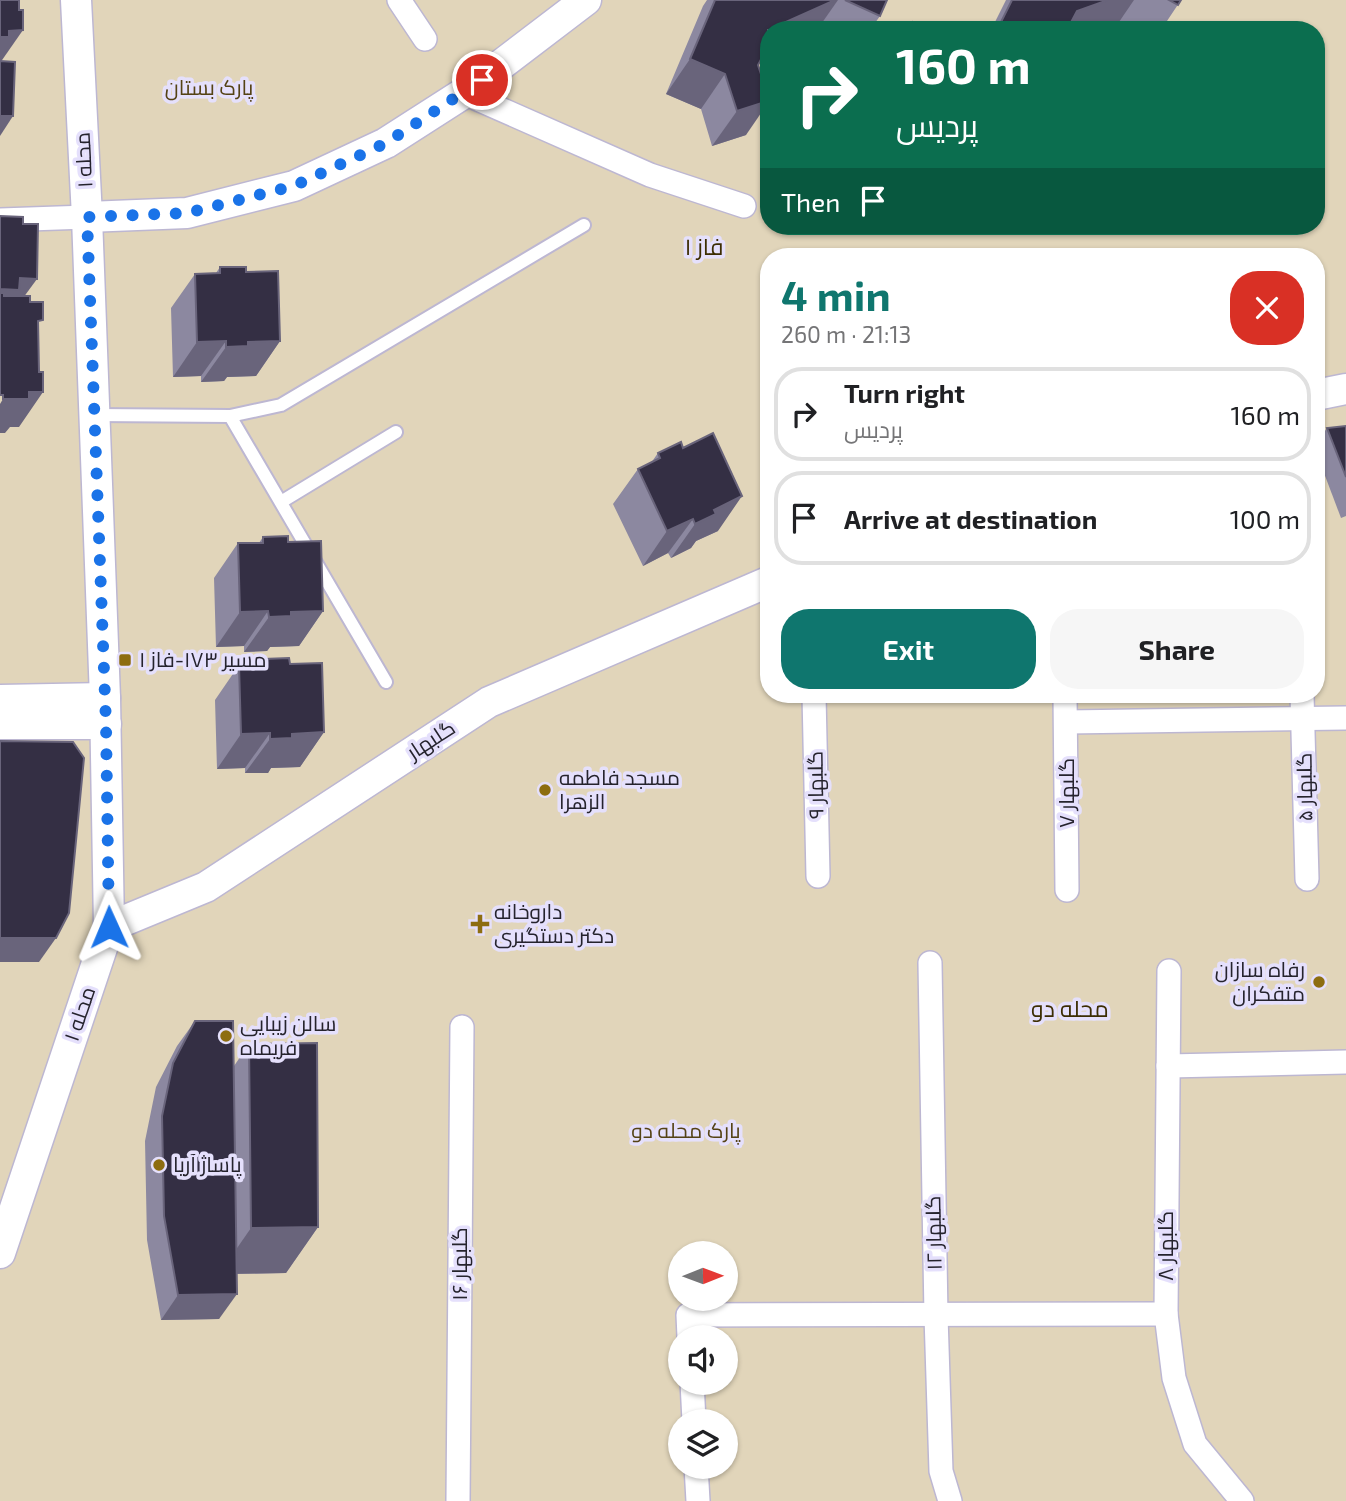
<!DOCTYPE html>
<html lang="en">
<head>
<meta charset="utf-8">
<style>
	body { margin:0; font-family:"Exo 2",Cairo,sans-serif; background:#f6f6f6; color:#202124; height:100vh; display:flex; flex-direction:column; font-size:26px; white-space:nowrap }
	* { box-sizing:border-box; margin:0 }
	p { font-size:23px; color:#757577 }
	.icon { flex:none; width:38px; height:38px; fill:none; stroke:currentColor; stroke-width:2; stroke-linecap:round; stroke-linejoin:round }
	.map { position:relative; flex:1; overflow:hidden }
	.drawer { position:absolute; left:760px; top:248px; width:565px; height:455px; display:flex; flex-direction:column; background:#fff; border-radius:28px; box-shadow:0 2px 5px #0004 }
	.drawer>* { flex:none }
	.hud { position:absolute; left:760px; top:21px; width:565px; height:214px; border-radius:28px; box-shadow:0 2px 5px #0004; background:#0b6e4f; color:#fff; overflow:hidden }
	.needle { width:46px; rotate:89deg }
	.fabs { position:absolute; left:668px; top:1241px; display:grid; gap:14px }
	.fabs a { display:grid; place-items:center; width:70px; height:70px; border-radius:50%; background:#fff; box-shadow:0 2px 5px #0004; font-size:35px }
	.pin { position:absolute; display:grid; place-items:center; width:60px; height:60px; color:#fff; margin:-30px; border:4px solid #fff; border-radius:50%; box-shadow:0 2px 7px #0007 }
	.me { position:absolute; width:77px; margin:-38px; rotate:359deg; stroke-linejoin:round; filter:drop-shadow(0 0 5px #0008) }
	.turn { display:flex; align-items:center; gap:24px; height:147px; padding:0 21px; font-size:32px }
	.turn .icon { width:91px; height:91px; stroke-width:2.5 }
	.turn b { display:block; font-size:49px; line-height:60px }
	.then { display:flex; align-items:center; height:66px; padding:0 21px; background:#0003; gap:14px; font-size:26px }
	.round { display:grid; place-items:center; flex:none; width:74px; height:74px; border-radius:28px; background:#f6f6f6 }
	.headline { display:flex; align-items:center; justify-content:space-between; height:119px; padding:0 21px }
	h1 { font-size:42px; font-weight:700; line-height:52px; color:#0f766e }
	.cta { display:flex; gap:14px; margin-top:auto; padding:14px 21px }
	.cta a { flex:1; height:80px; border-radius:28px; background:#0f766e; color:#fff; font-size:28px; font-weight:700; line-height:80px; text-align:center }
	.cta a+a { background:#f6f6f6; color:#202124 }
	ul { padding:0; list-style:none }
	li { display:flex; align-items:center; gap:21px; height:94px; margin:0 14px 10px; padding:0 7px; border:4px solid #e0e0e0; border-radius:28px }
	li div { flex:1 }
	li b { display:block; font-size:26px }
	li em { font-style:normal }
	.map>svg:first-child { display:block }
	.green { fill:#e1d5ba; fill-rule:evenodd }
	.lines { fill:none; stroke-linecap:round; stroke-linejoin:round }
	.service-casing { stroke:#bdb7d2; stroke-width:16 }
	.minor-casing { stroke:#bdb7d2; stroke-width:26 }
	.tertiary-casing { stroke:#bdb7d2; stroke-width:33 }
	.service { stroke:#fff; stroke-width:12 }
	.minor { stroke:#fff; stroke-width:23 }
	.tertiary { stroke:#fff; stroke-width:30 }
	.wall { fill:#8c88a0 }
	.shaded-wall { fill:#69647b }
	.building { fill:#342f44; stroke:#69647b; stroke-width:2 }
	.route { stroke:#1a73e8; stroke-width:12; stroke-dasharray:0 21.6 }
	.poi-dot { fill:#8d6d10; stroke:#e5e0fc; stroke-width:2.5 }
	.labels { text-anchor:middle; stroke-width:7; stroke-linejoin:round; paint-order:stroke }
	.park-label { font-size:21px; fill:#544215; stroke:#e5e0fc }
	.street-label { font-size:21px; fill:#25232d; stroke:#e5e0fc }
	.poi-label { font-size:21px; fill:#25232d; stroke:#e5e0fc; text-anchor:start }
	.neighbourhood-label { font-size:23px; fill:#3c2d03; stroke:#e5e0fc }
</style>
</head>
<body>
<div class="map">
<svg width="1346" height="1501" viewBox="0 0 1346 1501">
	<rect width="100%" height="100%" fill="#e5e0fc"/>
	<path class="green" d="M0 0H1346V1501H0ZM768 30H1316V226H768ZM768 257H1316V695H768ZM681 1253H726V1298H681ZM681 1337H726V1382H681ZM681 1421H726V1466H681Z"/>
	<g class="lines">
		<defs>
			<g id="service">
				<polyline points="94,415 230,416 281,405 584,225"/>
				<polyline points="230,416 386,682"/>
				<polyline points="281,502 396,432"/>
			</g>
			<g id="minor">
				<polyline points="399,0 425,39"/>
				<polyline points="464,93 650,175 744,206"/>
				<polyline points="0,220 87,217"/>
				<polyline points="814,695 818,876"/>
				<polyline points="1065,695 1067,890"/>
				<polyline points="1302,695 1307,879"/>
				<polyline points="1067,722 1346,718"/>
				<polyline points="930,963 936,1316 941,1471 950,1501"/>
				<polyline points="1169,971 1166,1314 1174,1378 1195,1444 1242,1501"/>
				<polyline points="1168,1066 1346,1062"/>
				<polyline points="689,1337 688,1315 1166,1314"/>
				<polyline points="692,1382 694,1421"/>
				<polyline points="696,1466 698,1501"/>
				<polyline points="458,1501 462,1027"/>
			</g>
			<g id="tertiary">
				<polyline points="87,217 187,213 294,186 386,143 464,93 586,0"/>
				<polyline points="1316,395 1346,389"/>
				<polyline points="0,700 105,698"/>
				<polyline points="0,724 106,724"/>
				<polyline points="109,927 206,887 489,702 768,582"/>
				<polyline points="0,1253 109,927 105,698 87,217 76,0"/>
			</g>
		</defs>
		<use href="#service" class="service-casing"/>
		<use href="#minor" class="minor-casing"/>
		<use href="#tertiary" class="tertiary-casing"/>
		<use href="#service" class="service"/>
		<use href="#minor" class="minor"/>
		<use href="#tertiary" class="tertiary"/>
	</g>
	<g class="wall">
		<polygon points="707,0 887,0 880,16 870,30 768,30 763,56 758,65 746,135 712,146 701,109 666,94 703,6"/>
		<polygon points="1006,0 1181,0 1161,30 1134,30 1119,22 1098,30 991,30"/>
		<polygon points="220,267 246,272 280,341 256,376 227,377 224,381 201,382 201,376 173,377 171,308 195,274 216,273"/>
		<polygon points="1346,426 1346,516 1341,518 1316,452 1316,444 1327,428"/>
		<polygon points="658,453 718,531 696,541 691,548 671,558 668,553 643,566 613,504 638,469 651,463"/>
		<polygon points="263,537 288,542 323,611 299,646 270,647 267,651 244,652 244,646 216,647 214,578 238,543 259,543"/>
		<polygon points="264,659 290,664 324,732 300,767 271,768 268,773 245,773 245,768 217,769 215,700 239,665 260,665"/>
		<polygon points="195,1021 234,1066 249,1044 318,1227 286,1273 236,1274 219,1319 161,1320 147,1240 145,1141 156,1087 177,1046"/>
	</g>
	<g class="shaded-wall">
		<polygon points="835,0 838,0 817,30 776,30 779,25"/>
		<polygon points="1108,0 1134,0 1119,22 1098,30 1064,30 1077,11"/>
		<polygon points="23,30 0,63 0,37 9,31"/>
		<polygon points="768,40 768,54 754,60"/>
		<polygon points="690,59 725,74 701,109 666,94"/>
		<polygon points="768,101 768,103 746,135 712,146 737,111"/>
		<polygon points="0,116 13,116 0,136"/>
		<polygon points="20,278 37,279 12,313 0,317 0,289"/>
		<polygon points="226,341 201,376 173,377 197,342"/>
		<polygon points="280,341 256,376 227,377 224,381 201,382 226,347 248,342"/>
		<polygon points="29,392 43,392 19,427 10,427 5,433 0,433 0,404 3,399"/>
		<polygon points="742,496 718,531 696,541 691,548 671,558 695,524 714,510"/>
		<polygon points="693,519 668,553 643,566 667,531"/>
		<polygon points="268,611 244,646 216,647 240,612"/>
		<polygon points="323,611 299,646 270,647 267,651 244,652 269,617 291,612"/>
		<polygon points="324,732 300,767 271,768 268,773 245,773 270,739 292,734"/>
		<polygon points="270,733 245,768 217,769 241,734"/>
		<polygon points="0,938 56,938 39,962 0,962"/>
		<polygon points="318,1227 286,1273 219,1274 251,1228"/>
		<polygon points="237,1294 219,1319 161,1320 178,1295"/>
	</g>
	<g class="building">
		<polygon points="0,0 19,0 19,10 23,10 23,30 9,31 9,37 0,37"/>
		<polygon points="715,0 835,0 779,25 776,30 768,30 768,46 758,65 768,95 768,101 737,111 725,74 690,59"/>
		<polygon points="845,0 887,0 880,16"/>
		<polygon points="1012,0 1108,0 1077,11 1067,30 997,30"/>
		<polygon points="1169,0 1181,0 1178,5"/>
		<polygon points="912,22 915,30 894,30"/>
		<polygon points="0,61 15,62 13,116 0,116"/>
		<polygon points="0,216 23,217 23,224 38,224 37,279 20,278 19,290 0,289"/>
		<polygon points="220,267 246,267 246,272 278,271 280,341 248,342 248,346 226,347 226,341 197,342 195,274 220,273"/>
		<polygon points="0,293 4,293 4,296 30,296 30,302 43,302 43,320 38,321 39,372 43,372 43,392 29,392 29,399 3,399 3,395 0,395"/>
		<polygon points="1346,426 1346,477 1327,428"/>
		<polygon points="713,433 742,496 714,510 716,514 695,524 693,519 667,531 638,469 660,458 658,453 681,442 683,448"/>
		<polygon points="288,536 288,542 321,541 323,611 291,612 291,616 269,617 268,611 240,612 238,543 263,543 263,537"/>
		<polygon points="289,658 290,664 322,663 324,732 292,734 292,738 270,739 270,733 241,734 239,665 264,664 264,659"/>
		<polygon points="0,741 73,742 84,758 69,913 56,938 0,938"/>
		<polygon points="195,1021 233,1021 237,1294 178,1295 164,1216 162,1116 173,1063"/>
		<polygon points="317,1043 318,1227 251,1228 249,1044"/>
	</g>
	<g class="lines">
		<polyline class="route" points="109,927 106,724 87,217 187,213 294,186 386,143 482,80"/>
	</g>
	<g class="poi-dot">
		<rect x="118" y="653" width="14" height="14" rx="3.5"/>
		<circle cx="545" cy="790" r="7"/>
		<path d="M476.5 913.5h7v7h7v7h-7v7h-7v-7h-7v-7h7z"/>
		<circle cx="1319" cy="982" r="7"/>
		<circle cx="226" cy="1036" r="7"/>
		<circle cx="159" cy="1165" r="7"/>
	</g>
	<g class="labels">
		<g class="park-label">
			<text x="209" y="95">پارک بستان</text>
			<text x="686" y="1138">پارک محله دو</text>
		</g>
		<g class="street-label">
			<text transform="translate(84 160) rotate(-93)" y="7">محله ۱</text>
			<text transform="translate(431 740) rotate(-33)" y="7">گلبهار</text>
			<text transform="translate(816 785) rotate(-91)" y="7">گلبهار ۹</text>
			<text transform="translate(1305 787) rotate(-91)" y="7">گلبهار ۵</text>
			<text transform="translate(1067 793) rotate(-90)" y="7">گلبهار ۷</text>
			<text transform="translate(80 1014) rotate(-71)" y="7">محله ۱</text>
			<text transform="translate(934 1233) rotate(-91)" y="7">گلبهار ۱۲</text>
			<text transform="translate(1166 1246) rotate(-90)" y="7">گلبهار ۸</text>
			<text transform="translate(460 1264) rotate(-90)" y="7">گلبهار ۱۶</text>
		</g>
		<g class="poi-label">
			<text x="139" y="667">مسیر ۱۷۳-فاز ۱</text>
			<text x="559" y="785">مسجد فاطمه<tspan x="559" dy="24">الزهرا</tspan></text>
			<text x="494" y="919">داروخانه<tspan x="494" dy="24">دکتر دستگیری</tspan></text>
			<text x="1305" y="977" text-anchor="end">رفاه سازان<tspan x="1305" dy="24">متفکران</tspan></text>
			<text x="240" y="1031">سالن زیبایی<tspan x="240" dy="24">فریماه</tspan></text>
			<text x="173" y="1172">پاساژ آریا</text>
		</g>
		<g class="neighbourhood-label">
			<text x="704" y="255">فاز ۱</text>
			<text x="1070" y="1017">محله دو</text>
		</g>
	</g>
</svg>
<div class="fabs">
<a><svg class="needle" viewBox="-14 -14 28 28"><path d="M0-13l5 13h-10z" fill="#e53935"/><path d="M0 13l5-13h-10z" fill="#757577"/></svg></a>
<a><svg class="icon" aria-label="sound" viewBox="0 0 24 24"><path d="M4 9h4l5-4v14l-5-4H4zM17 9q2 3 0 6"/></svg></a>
<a><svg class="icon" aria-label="layers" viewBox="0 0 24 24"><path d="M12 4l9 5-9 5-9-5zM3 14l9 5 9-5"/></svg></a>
</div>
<div class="pin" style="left:482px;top:80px;background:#d93025"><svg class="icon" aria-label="arrive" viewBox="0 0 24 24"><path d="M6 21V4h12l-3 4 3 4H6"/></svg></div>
<svg class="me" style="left:109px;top:927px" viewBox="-20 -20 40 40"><path d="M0-17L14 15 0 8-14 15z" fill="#1a73e8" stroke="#fff" stroke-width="4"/></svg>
<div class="hud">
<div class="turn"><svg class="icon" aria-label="right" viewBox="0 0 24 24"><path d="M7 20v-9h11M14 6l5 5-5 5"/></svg><div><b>160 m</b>پردیس</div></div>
<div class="then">Then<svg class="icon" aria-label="arrive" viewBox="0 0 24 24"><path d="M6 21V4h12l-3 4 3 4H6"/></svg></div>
</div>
<section class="drawer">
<div class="headline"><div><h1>4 min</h1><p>260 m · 21:13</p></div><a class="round" style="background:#d93025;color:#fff"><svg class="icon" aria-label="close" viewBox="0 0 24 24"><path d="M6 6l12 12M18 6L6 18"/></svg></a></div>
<ul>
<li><svg class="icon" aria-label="right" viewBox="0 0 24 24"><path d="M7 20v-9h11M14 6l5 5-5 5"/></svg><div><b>Turn right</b><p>پردیس</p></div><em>160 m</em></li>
<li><svg class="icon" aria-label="arrive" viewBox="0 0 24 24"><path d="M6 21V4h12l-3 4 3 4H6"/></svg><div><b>Arrive at destination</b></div><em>100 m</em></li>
</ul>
<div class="cta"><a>Exit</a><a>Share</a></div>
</section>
</div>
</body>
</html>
